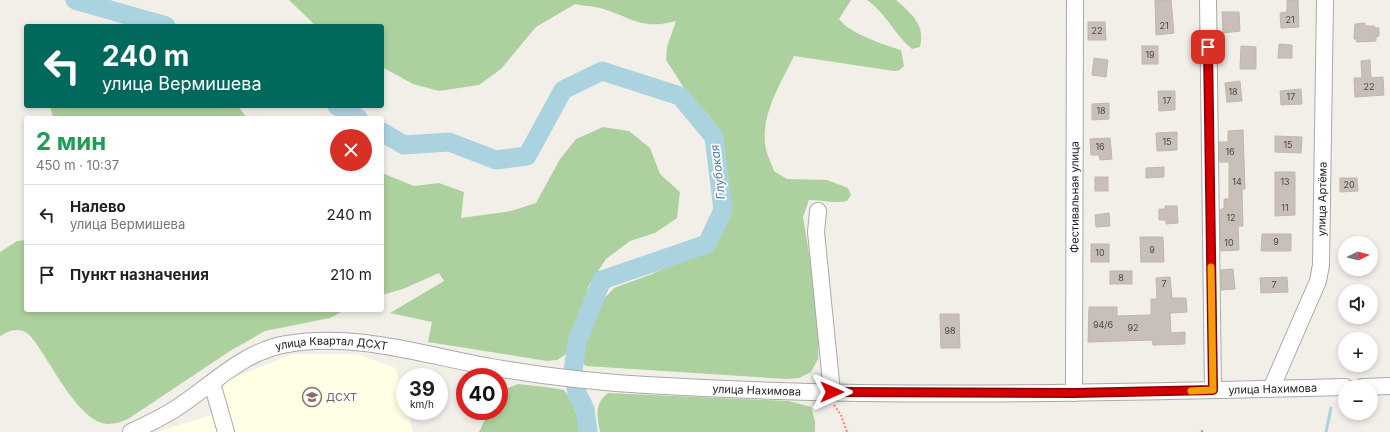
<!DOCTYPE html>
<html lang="ru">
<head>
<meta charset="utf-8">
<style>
	body { margin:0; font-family:Inter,sans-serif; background:#f2f2f2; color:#202124; height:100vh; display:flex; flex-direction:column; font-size:15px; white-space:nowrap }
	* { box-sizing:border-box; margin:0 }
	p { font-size:13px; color:#757577 }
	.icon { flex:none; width:22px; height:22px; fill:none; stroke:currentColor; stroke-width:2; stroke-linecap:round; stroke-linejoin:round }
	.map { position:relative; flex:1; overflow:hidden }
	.details { position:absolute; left:24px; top:116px; width:360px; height:196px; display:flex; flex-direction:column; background:#fff; border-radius:4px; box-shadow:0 2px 6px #0003 }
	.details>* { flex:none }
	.top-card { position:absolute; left:24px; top:24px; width:360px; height:84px; border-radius:4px; box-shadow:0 2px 6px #0003; background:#00695c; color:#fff; overflow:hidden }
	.needle { width:26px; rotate:84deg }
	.tools { position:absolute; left:1338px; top:236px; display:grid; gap:8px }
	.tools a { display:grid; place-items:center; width:40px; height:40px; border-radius:50%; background:#fff; box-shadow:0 2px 6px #0003; font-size:20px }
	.speed { position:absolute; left:396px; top:368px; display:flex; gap:8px; font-size:20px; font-weight:700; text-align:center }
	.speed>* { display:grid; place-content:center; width:52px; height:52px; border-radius:50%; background:#fff; box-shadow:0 2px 6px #0003; line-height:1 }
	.speed small { font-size:10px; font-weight:400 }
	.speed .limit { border:6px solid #d22; background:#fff; color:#111 }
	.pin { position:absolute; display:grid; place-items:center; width:34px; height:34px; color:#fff; margin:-17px; border-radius:8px; box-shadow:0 2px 6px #0006 }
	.me { position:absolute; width:44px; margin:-22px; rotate:90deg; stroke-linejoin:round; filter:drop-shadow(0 0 3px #0008) }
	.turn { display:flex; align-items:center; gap:14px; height:84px; padding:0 12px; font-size:18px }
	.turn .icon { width:52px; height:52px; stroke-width:2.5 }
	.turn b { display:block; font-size:28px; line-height:34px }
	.round { display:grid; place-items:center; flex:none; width:42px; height:42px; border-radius:21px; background:#f2f2f2 }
	.head { display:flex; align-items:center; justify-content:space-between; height:68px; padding:0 12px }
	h1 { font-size:24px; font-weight:700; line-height:30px; color:#1e9e55 }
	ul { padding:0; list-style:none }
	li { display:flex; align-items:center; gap:12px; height:60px; padding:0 12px; border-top:1px solid #e0e0e0 }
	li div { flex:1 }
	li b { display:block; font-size:15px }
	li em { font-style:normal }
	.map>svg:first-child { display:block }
	.education { fill:#ffffe5 }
	.forest { fill:#add19e }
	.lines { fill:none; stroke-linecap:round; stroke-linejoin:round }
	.stream { stroke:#aad3df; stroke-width:3 }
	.river { stroke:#aad3df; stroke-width:19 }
	.building { fill:#c7bfb8; stroke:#c4b6ab }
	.minor-casing { stroke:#a9a9a9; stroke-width:18 }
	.path { stroke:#fa8072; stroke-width:2; stroke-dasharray:2 2; stroke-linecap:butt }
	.minor { stroke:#fff; stroke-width:16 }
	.route-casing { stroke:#8a0000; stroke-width:10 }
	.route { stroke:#d40000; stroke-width:7 }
	.slow { stroke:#f59e0b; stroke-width:7 }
	.labels { text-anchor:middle; stroke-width:3.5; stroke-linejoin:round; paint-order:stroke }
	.number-label { font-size:9px; fill:#4b4948 }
	.street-label { font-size:11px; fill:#222; stroke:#fff }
	.education-label { font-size:11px; fill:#785e54; stroke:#fff; text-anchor:start }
	.water-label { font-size:12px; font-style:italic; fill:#4a7aab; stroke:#fff }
</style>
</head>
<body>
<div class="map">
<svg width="1390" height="432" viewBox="0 0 1390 432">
	<rect width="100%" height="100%" fill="#f2efe9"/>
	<polygon class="education" points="293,354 356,354 396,368 405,402 405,411 407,411 413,432 156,432 224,411 219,392 230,379"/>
	<g class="forest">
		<path d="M289 0H851L839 19C849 33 884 45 901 50L904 66 900 70 894 71 794 56C781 83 762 112 765 144 766 153 771 162 774 171L787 179 827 180 848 188 851 195 847 201C834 204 822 200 809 200L803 217 814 284 819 335 818 359 811 372 799 378 787 379 586 366 581 362 582 352 590 325 603 300 614 288 652 274 711 246 721 228 730 199 719 137 711 118 684 88 666 60 667 47 676 21C640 31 630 16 600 8 592 6 583 6 575 4L536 27 501 69 479 85 439 91 413 84 382 67V26H316Z"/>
		<path d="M867 0H896C911 13 926 25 920 47L912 49C895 35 886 13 867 0Z"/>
		<polygon points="50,106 238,106 247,118 53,118"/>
		<polygon points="603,127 629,131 650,148 660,174 680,192 677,218 655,233 630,241 606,259 589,285 569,352 557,360 547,361 428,342 432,322 390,313 444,281 439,273 403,289 382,295 382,173 414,186 439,183 464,192 461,218 511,211 536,203 560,159 576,139"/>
		<path d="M26 240V310H345L330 318 265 331 230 351 128 419C120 422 111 426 102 423 78 416 55 371 41 351 37 345 31 334 23 331 14 328 7 332 0 336V252L17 241Z"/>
		<path d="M518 384 546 387 564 390 573 403 581 432H479L489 411H499C499 392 500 391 518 384Z"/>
		<path d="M608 393 789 401 811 407 815 421V432H600C597 416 594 404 608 393Z"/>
	</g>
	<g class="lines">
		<polyline class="stream" points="1326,432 1331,408"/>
		<g class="river">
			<polyline points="75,0 166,26"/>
			<polyline points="337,106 358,118"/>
			<polyline points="382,132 404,145 449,142 496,160 527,156 563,90 602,71 680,96 714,137 723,210 707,244 602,280 577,342 573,371 577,393 585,409 588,432"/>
		</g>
	</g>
	<g class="building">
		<polygon points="1155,0 1171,0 1174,33 1156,35"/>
		<polygon points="1287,0 1298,0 1299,27 1281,28 1280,13 1287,12"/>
		<polygon points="1222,12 1239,12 1240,31 1223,33"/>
		<polygon points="1088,22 1105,22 1106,40 1088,40"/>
		<polygon points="1365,23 1365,26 1375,26 1374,28 1379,28 1379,36 1376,37 1376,41 1357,42 1356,39 1354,39 1355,24"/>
		<polygon points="1279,44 1292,45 1292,58 1278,58"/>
		<rect x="1142" y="46" width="16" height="18"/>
		<polygon points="1241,46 1256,47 1256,69 1240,69"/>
		<polygon points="1094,58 1108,60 1106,77 1092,75"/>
		<polygon points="1370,60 1371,78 1383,77 1384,95 1355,97 1354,78 1362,78 1361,61"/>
		<polygon points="1240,81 1242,101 1227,102 1225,83"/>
		<polygon points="1301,89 1302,104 1281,105 1280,91"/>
		<polygon points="1158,91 1175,91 1175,110 1159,111"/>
		<polygon points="1109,103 1109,119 1092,120 1092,104"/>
		<polygon points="1243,130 1245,189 1242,189 1243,226 1238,226 1239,250 1221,251 1220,210 1224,208 1224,199 1229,199 1229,162 1220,162 1219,142 1228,142 1228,131"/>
		<polygon points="1177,132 1177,150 1157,151 1156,133"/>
		<polygon points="1275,136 1302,137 1301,153 1275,152"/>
		<polygon points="1110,138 1112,159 1100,160 1099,155 1091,155 1090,139"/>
		<polygon points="1164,167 1164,177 1146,178 1146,168"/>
		<polygon points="1275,172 1295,172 1295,215 1275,216"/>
		<rect x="1095" y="177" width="13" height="14"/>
		<polygon points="1340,178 1357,178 1358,191 1340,192"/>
		<polygon points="1165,206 1177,206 1178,223 1166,224 1166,220 1159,220 1159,209 1165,209"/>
		<polygon points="1109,213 1110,226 1096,227 1095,215"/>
		<polygon points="1262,234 1291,234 1291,251 1261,251"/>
		<polygon points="1140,237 1163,237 1164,262 1141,262"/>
		<rect x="1091" y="244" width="18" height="18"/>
		<polygon points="1233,269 1235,289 1221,290 1221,270"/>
		<rect x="1110" y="271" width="22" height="13"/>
		<polygon points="1170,277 1172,298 1186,298 1187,312 1170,313 1171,333 1185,332 1185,344 1153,345 1152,340 1088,342 1089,307 1117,307 1117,316 1151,315 1151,299 1157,299 1156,278"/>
		<polygon points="1287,277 1288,292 1261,293 1260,278"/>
		<polygon points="940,314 959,314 960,348 941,348"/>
	</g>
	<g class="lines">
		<defs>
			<g id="minor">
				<polyline points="1208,0 1213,390"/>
				<polyline points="818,211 816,232 832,392"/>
				<polyline points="212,383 226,432"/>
				<polyline points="1362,387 1390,386"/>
				<path id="s1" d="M1271 389 1318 281 1321 265 1325 0"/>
				<path id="s2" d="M1074 393 1075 0"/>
				<path id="s3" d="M131 432C146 425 161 418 175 409 211 386 243 351 287 344 356 332 423 355 491 367 542 376 594 382 646 385 878 399 1112 393 1345 387"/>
			</g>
		</defs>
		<use href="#minor" class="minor-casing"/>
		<g class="path">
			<polyline points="834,405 841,415 847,432"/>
			<polyline points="1202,432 1202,430"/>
		</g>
		<use href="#minor" class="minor"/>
	</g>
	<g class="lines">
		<defs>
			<polyline id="route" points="832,392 1074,393 1213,390 1208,47"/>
		</defs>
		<use href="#route" class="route-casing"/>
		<use href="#route" class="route"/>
		<polyline class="slow" points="1191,391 1213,390 1211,267"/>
	</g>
	<defs>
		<symbol id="university-ring" viewBox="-11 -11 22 22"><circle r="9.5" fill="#fff" stroke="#8d6e63" stroke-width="1.5"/><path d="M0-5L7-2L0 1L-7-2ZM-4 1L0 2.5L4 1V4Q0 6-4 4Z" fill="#8d6e63"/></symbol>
	</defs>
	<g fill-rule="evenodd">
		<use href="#university-ring" x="301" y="386" width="22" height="22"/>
	</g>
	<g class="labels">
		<g class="number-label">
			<text x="1290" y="23">21</text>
			<text x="1164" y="29">21</text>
			<text x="1097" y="34">22</text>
			<text x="1150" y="58">19</text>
			<text x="1369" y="90">22</text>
			<text x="1233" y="95">18</text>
			<text x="1291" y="100">17</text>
			<text x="1167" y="104">17</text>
			<text x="1101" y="114">18</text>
			<text x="1167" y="145">15</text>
			<text x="1288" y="148">15</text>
			<text x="1100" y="150">16</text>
			<text x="1230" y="155">16</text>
			<text x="1237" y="185">14</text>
			<text x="1285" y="185">13</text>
			<text x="1349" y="188">20</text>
			<text x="1285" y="211">11</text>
			<text x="1231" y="221">12</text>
			<text x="1276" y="245">9</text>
			<text x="1229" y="246">10</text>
			<text x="1152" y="253">9</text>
			<text x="1100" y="256">10</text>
			<text x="1121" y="281">8</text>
			<text x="1164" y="287">7</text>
			<text x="1274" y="288">7</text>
			<text x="1103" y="328">94/6</text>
			<text x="1133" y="331">92</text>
			<text x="950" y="334">98</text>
		</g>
		<g class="street-label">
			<text dy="4" stroke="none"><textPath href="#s2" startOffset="196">Фестивальная улица</textPath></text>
			<text dy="4" stroke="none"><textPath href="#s1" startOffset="200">улица Артёма</textPath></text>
			<text dy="4" stroke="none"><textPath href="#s3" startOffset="225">улица Квартал ДСХТ</textPath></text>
			<text dy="4" stroke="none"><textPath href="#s3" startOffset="654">улица Нахимова</textPath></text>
			<text dy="4" stroke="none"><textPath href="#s3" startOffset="1170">улица Нахимова</textPath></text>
		</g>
		<g class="education-label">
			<text x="326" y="401">ДСХТ</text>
		</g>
		<g class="water-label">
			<text transform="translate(718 172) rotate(-97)" y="4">Глубокая</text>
		</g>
	</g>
</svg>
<div class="tools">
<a><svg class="needle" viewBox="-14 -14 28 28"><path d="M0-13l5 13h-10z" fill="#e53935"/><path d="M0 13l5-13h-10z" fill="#757577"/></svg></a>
<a><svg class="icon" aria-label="sound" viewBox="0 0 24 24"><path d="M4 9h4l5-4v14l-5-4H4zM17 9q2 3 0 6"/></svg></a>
<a>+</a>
<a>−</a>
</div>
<div class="speed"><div>39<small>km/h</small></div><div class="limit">40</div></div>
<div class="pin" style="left:1208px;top:47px;background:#d93025"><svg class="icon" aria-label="arrive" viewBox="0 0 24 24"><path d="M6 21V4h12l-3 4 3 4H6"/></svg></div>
<svg class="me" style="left:832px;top:392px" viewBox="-20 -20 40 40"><path d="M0-17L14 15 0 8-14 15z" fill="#d40000" stroke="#fff" stroke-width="4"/></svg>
<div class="top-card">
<div class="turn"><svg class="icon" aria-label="left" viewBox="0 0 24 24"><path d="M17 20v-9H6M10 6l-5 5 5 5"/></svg><div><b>240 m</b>улица Вермишева</div></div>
</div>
<section class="details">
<div class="head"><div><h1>2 мин</h1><p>450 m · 10:37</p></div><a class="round" style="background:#d93025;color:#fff"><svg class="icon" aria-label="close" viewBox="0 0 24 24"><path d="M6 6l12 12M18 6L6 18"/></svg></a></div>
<ul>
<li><svg class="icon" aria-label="left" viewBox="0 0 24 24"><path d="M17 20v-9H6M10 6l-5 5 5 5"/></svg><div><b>Налево</b><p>улица Вермишева</p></div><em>240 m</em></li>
<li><svg class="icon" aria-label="arrive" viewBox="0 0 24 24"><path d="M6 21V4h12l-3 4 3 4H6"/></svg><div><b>Пункт назначения</b></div><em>210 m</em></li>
</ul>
</section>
</div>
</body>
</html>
